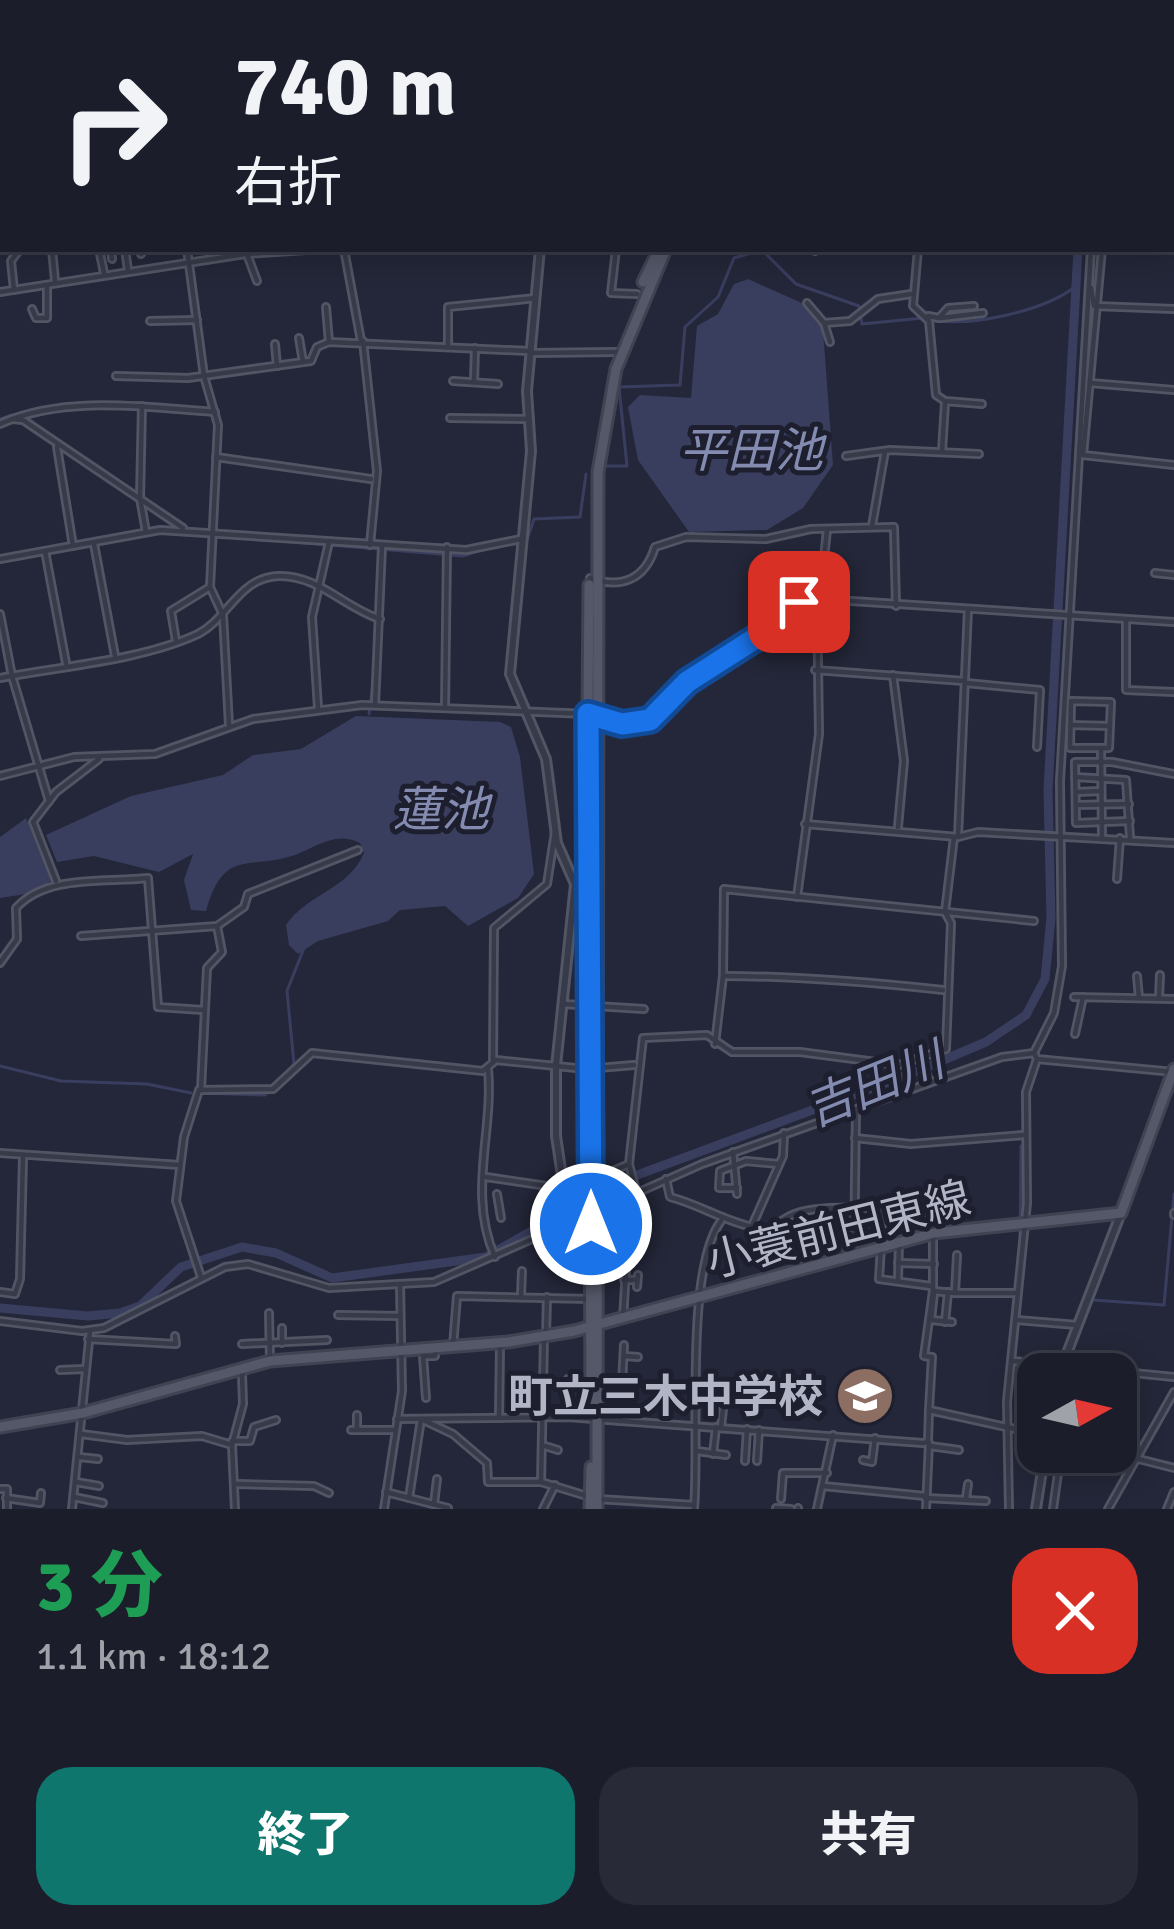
<!DOCTYPE html>
<html lang="ja">
<head>
<meta charset="utf-8">
<style>
	body { margin:0; font-family:Signika,"Noto Sans JP",sans-serif; background:#282a37; color:#f1f3f6; height:100vh; display:flex; flex-direction:column; font-size:45px; white-space:nowrap }
	* { box-sizing:border-box; margin:0 }
	p { font-size:39px; color:#a0a2a9 }
	.icon { flex:none; width:66px; height:66px; fill:none; stroke:currentColor; stroke-width:2; stroke-linecap:round; stroke-linejoin:round }
	.map { position:relative; height:1509px; overflow:hidden }
	.drawer { display:flex; flex-direction:column; background:#1b1d2b; flex:1 }
	.drawer>* { flex:none }
	.guide { position:absolute; left:0px; top:0px; width:1176px; height:252px; box-shadow:0 6px 30px #0003,0 0 0 3px #393b47; background:#1b1d2b; color:#f1f3f6; overflow:hidden }
	.needle { width:78px; rotate:82deg }
	.buttons { position:absolute; left:1017px; top:1353px; display:grid; gap:24px }
	.buttons a { display:grid; place-items:center; width:120px; height:120px; border-radius:24px; background:#1b1d2b; box-shadow:0 6px 30px #0003,0 0 0 3px #393b47; font-size:60px }
	.pin { position:absolute; display:grid; place-items:center; width:102px; height:102px; color:#fff; margin:-51px; border-radius:24px; box-shadow:0 6px 18px #0006 }
	.me { position:absolute; width:132px; margin:-66px; rotate:0deg; stroke-linejoin:round; filter:drop-shadow(0 0 9px #0008) }
	.turn { display:flex; align-items:center; gap:42px; height:252px; padding:0 36px; font-size:54px }
	.turn .icon { width:156px; height:156px; stroke-width:2.5 }
	.turn b { display:block; font-size:84px; line-height:102px }
	.round { display:grid; place-items:center; flex:none; width:126px; height:126px; border-radius:36px; background:#282a37 }
	.overview { display:flex; align-items:center; justify-content:space-between; height:204px; padding:0 36px }
	h1 { font-size:72px; font-weight:800; line-height:90px; color:#1e9e55 }
	.button { display:flex; gap:24px; margin-top:auto; padding:24px 36px }
	.button a { flex:1; height:138px; border-radius:36px; background:#0f766e; color:#fff; font-size:48px; font-weight:800; line-height:138px; text-align:center }
	.button a+a { background:#282a37; color:#f1f3f6 }
	.map>svg:first-child { display:block }
	.water { fill:#393e5f }
	.lines { fill:none; stroke-linecap:round; stroke-linejoin:round }
	.stream { stroke:#393e5f; stroke-width:3 }
	.river { stroke:#393e5f; stroke-width:9 }
	.minor-casing { stroke:#525564; stroke-width:10 }
	.tertiary-casing { stroke:#525564; stroke-width:12 }
	.primary-casing { stroke:#404352; stroke-width:15 }
	.minor { stroke:#373a49; stroke-width:4.5 }
	.tertiary { stroke:#373a49; stroke-width:6 }
	.primary { stroke:#555869; stroke-width:9 }
	.route-casing { stroke:#114b97; stroke-width:30 }
	.route { stroke:#1a73e8; stroke-width:21 }
	.labels { text-anchor:middle; stroke-width:10; stroke-linejoin:round; paint-order:stroke }
	.street-label { font-size:45px; fill:#b2b5c5; stroke:#1d1f2e }
	.poi-label { font-size:45px; font-weight:bold; fill:#b2b5c5; stroke:#1d1f2e; text-anchor:end }
	.water-label { font-size:48px; font-style:italic; fill:#848bb0; stroke:#1d1f2e }
</style>
</head>
<body>
<div class="map">
<svg width="1174" height="1509" viewBox="0 0 1174 1509">
	<rect width="100%" height="100%" fill="#242739"/>
	<g class="water">
		<polygon points="748,279 804,304 823,330 833,465 803,508 767,530 689,532 638,460 628,407 640,395 691,398 697,326 718,314 734,284"/>
		<path d="M356 716 500 722 511 727 520 757 534 874 518 898 468 926 445 906 400 910 388 921 318 941 298 954 289 945 286 925C308 893 348 890 364 853L360 843C335 831 319 846 295 855 248 871 224 847 206 911L191 910 184 880 193 854 159 872 94 856 57 862 46 835 131 796 223 775 253 755 301 749Z"/>
		<polygon points="26,818 51,881 32,893 0,898 0,837"/>
	</g>
	<g class="lines">
		<g class="stream">
			<polyline points="1149,0 1168,0"/>
			<polyline points="1139,3 1140,0"/>
			<path d="M932 320C971 327 1045 311 1076 286"/>
			<polyline points="24,416 55,439"/>
			<polyline points="0,419 12,415"/>
			<polyline points="604,466 627,466 619,387 680,385 685,327 718,297 734,258 762,250 796,284 859,306 862,324 923,318"/>
			<polyline points="127,488 189,529"/>
			<polyline points="221,536 463,556 490,547"/>
			<polyline points="505,545 527,540 534,519 580,517 586,474"/>
			<polyline points="369,714 374,676"/>
			<polyline points="0,1066 61,1081 147,1084 191,1093"/>
			<polyline points="200,1093 265,1095 294,1064 287,991 304,948"/>
			<polyline points="1020,1246 1021,1146"/>
			<polyline points="1093,1300 1164,1305 1174,1194"/>
		</g>
		<g class="river">
			<polyline points="1173,86 1174,85"/>
			<polyline points="0,1308 88,1316 120,1313 140,1306 181,1267 242,1247 276,1253 332,1278 486,1257 613,1184 915,1072 986,1042 1026,1015 1045,979 1051,918 1048,790 1078,249"/>
		</g>
		<defs>
			<g id="minor">
				<polyline points="8,0 9,3"/>
				<polyline points="52,0 53,3"/>
				<polyline points="109,0 109,3"/>
				<polyline points="244,0 245,3"/>
				<polyline points="348,0 349,3"/>
				<polyline points="423,0 423,3"/>
				<polyline points="536,0 537,3"/>
				<polyline points="789,0 789,3"/>
				<polyline points="323,3 325,0"/>
				<polyline points="678,3 678,0"/>
				<polyline points="1048,3 1049,0"/>
				<polyline points="1062,3 1062,0"/>
				<polyline points="1076,3 1076,0"/>
				<polyline points="1091,3 1091,0"/>
				<polyline points="0,96 3,162"/>
				<polyline points="1173,102 1174,101"/>
				<polyline points="1173,124 1174,124"/>
				<polyline points="1173,136 1174,136"/>
				<polyline points="1173,213 1174,213"/>
				<polyline points="52,249 55,281"/>
				<polyline points="99,249 104,273"/>
				<polyline points="111,249 112,259"/>
				<polyline points="125,249 128,270"/>
				<polyline points="140,249 141,254"/>
				<polyline points="187,249 204,376 218,425 210,587 223,615 229,725"/>
				<polyline points="245,249 257,281"/>
				<polyline points="344,249 361,341"/>
				<polyline points="616,249 611,293 637,294"/>
				<polyline points="814,249 815,251"/>
				<polyline points="918,249 913,306 929,321 936,395 945,401 982,404"/>
				<polyline points="1102,249 1083,455 1174,465"/>
				<polyline points="1091,288 1094,306 1174,309"/>
				<polyline points="14,290 11,261 20,249"/>
				<polyline points="0,292 245,254 321,249"/>
				<polyline points="807,303 824,323 830,342"/>
				<polyline points="326,307 329,342"/>
				<polyline points="32,309 36,318 47,318 47,285"/>
				<polyline points="928,316 939,318 948,308 974,306"/>
				<polyline points="941,318 983,313"/>
				<polyline points="150,321 197,320"/>
				<polyline points="824,323 850,321 878,299 911,294"/>
				<polyline points="299,338 303,362"/>
				<polyline points="363,341 377,471 370,545"/>
				<polyline points="275,344 277,366"/>
				<polyline points="448,344 448,307 536,298"/>
				<polyline points="530,353 616,352"/>
				<polyline points="116,376 188,378 311,361 317,347 329,342 529,351"/>
				<polyline points="453,381 498,384"/>
				<polyline points="474,382 475,348"/>
				<polyline points="1090,383 1174,390"/>
				<polyline points="142,406 140,498 146,532"/>
				<polyline points="450,418 527,419"/>
				<polyline points="12,419 23,420 183,528"/>
				<path d="M0 424C64 395 145 407 215 412"/>
				<polyline points="57,447 73,546"/>
				<polyline points="942,451 945,403"/>
				<polyline points="846,456 890,450 979,454"/>
				<polyline points="216,457 371,479"/>
				<polyline points="872,526 885,451"/>
				<polyline points="94,544 115,656"/>
				<polyline points="45,551 66,663"/>
				<polyline points="0,559 160,530 466,550 521,539"/>
				<polyline points="1155,573 1174,575"/>
				<path d="M590 578C621 589 645 580 655 547L686 537 766 539 811 529 894 527 896 606"/>
				<polyline points="820,596 827,530"/>
				<polyline points="0,614 12,676 49,801"/>
				<polyline points="1126,620 1126,690 1174,692"/>
				<polyline points="176,641 171,611 210,587"/>
				<polyline points="815,670 964,681"/>
				<polyline points="893,675 904,761 898,827"/>
				<path d="M0 678C64 666 142 660 198 634 228 619 239 577 279 576 318 575 345 608 380 619"/>
				<polyline points="966,683 1040,690 1037,747"/>
				<polygon points="1071,701 1111,702 1109,748 1070,748"/>
				<polyline points="375,705 382,546"/>
				<polyline points="318,708 312,617 329,542"/>
				<polyline points="445,708 447,547"/>
				<polyline points="600,716 622,724 650,720 687,682 787,618 805,598 1174,622"/>
				<polyline points="1070,725 1110,726"/>
				<polyline points="1101,749 1102,839"/>
				<polyline points="0,776 74,757 155,754 253,719 362,705 589,714"/>
				<polyline points="1075,777 1126,780 1130,837"/>
				<polyline points="1077,792 1101,791"/>
				<polyline points="1076,805 1129,804"/>
				<polyline points="1130,821 1076,823 1075,762 1112,762 1174,774"/>
				<polyline points="805,824 958,837 978,832 1174,843"/>
				<polyline points="958,837 968,609"/>
				<polyline points="1117,879 1120,838"/>
				<polyline points="56,881 33,822 56,792 99,759"/>
				<polyline points="797,897 819,734 817,599"/>
				<polyline points="81,936 217,926 244,907 248,894 358,850"/>
				<path d="M0 963 17 939 16 908C47 874 104 883 148 878L158 1007 203 1010"/>
				<path d="M723 976C797 976 868 982 943 990"/>
				<polyline points="1137,976 1139,998"/>
				<polyline points="1074,997 1174,999"/>
				<polyline points="1159,998 1160,975"/>
				<polyline points="563,1004 644,1009"/>
				<polyline points="1075,1034 1083,997"/>
				<polyline points="715,1044 723,976 724,889 1034,921"/>
				<polyline points="1034,1053 1054,1013 1062,966 1060,781 1091,249"/>
				<polyline points="921,1059 929,1081"/>
				<polyline points="493,1061 494,928 547,884 555,832"/>
				<path d="M488 1069C494 1131 467 1194 495 1257"/>
				<polyline points="201,1090 207,968 222,952 217,926"/>
				<polyline points="855,1138 911,1144 1024,1135"/>
				<polyline points="733,1152 737,1194"/>
				<polyline points="0,1153 180,1165"/>
				<polyline points="601,1176 629,1164"/>
				<polyline points="486,1177 567,1189"/>
				<path d="M666 1179 670 1197C701 1205 725 1222 757 1228 773 1231 780 1220 792 1215 819 1202 902 1209 933 1213V1291L924 1356 932 1357 929 1410"/>
				<polyline points="737,1188 719,1188 720,1171 746,1161 779,1164"/>
				<polyline points="636,1191 629,1164 643,1038 707,1035 732,1052 800,1052 899,1065 946,1049 951,923 945,912 954,837"/>
				<polyline points="497,1194 501,1218"/>
				<polyline points="601,1209 702,1164 1002,1057 1034,1053 1037,1059 1174,1072"/>
				<polyline points="1174,1213 1174,1215"/>
				<polyline points="752,1226 783,1156 784,1133"/>
				<polyline points="880,1247 884,1206"/>
				<polyline points="881,1247 879,1279 931,1286"/>
				<polyline points="854,1255 856,1111"/>
				<polyline points="840,1257 842,1208"/>
				<polyline points="898,1263 934,1264"/>
				<polyline points="201,1277 176,1201 184,1137 199,1090 273,1089 312,1053 483,1071 496,1060 586,1069 634,1065"/>
				<polyline points="624,1280 637,1280"/>
				<polyline points="898,1281 899,1242"/>
				<polyline points="637,1287 638,1275"/>
				<polyline points="933,1291 955,1293 957,1255"/>
				<polyline points="0,1292 15,1294 20,1279 23,1157"/>
				<polyline points="934,1293 931,1320 952,1322"/>
				<polyline points="955,1293 1017,1293"/>
				<polyline points="521,1296 522,1271"/>
				<polyline points="269,1313 270,1361"/>
				<polyline points="338,1315 400,1316"/>
				<polyline points="623,1319 626,1270"/>
				<polyline points="1017,1320 1077,1325"/>
				<polyline points="0,1321 82,1331 104,1328 225,1267 248,1264 329,1288 434,1282 585,1216"/>
				<polyline points="945,1322 948,1292"/>
				<polyline points="282,1328 282,1343"/>
				<polyline points="546,1336 547,1297"/>
				<polyline points="544,1338 541,1482 587,1496"/>
				<polyline points="88,1339 176,1344 175,1336"/>
				<polyline points="242,1344 327,1340"/>
				<polyline points="453,1346 457,1296 590,1299"/>
				<polyline points="624,1356 638,1357"/>
				<polyline points="1013,1361 1174,1377"/>
				<polyline points="60,1370 85,1369"/>
				<polyline points="426,1398 423,1356 435,1356 435,1350"/>
				<polyline points="567,1417 568,1379"/>
				<polyline points="499,1418 500,1346"/>
				<polyline points="397,1419 567,1417 923,1443 928,1442 929,1410 1038,1434"/>
				<polyline points="620,1421 624,1345"/>
				<polyline points="721,1427 726,1382"/>
				<polyline points="351,1430 396,1430"/>
				<polyline points="357,1430 357,1415"/>
				<polyline points="81,1434 127,1440 202,1436 232,1445"/>
				<polyline points="232,1441 250,1441 254,1427 276,1420"/>
				<polyline points="545,1446 558,1450"/>
				<polyline points="930,1446 959,1450"/>
				<polyline points="697,1451 726,1455"/>
				<polyline points="1111,1452 1174,1468"/>
				<polyline points="713,1454 716,1427"/>
				<polyline points="79,1457 98,1459"/>
				<polyline points="863,1460 872,1462 875,1438"/>
				<polyline points="745,1461 747,1429"/>
				<polyline points="757,1461 759,1430"/>
				<polyline points="76,1482 99,1486"/>
				<polyline points="236,1484 314,1486 329,1493"/>
				<polyline points="823,1486 925,1496"/>
				<polyline points="0,1489 7,1489 7,1509"/>
				<polyline points="386,1492 448,1508"/>
				<polyline points="74,1497 103,1503"/>
				<polyline points="6,1498 40,1503 41,1493"/>
				<polyline points="409,1498 421,1419 453,1434 487,1463 488,1482 541,1482"/>
				<polyline points="925,1498 986,1501"/>
				<polyline points="966,1498 968,1484"/>
				<polyline points="598,1499 694,1505"/>
				<polyline points="781,1499 783,1473 827,1473"/>
				<polyline points="434,1504 437,1479"/>
				<polyline points="776,1508 791,1509"/>
				<polyline points="72,1509 90,1331"/>
				<polyline points="235,1509 232,1445 243,1404 242,1373"/>
				<polyline points="384,1509 402,1391 400,1285"/>
				<polyline points="543,1509 555,1485"/>
				<path d="M694 1509C700 1441 684 1271 721 1221"/>
				<polyline points="798,1509 798,1508"/>
				<polyline points="817,1509 833,1435"/>
				<polyline points="926,1509 929,1443"/>
				<polyline points="1009,1509 1007,1401 1027,1203 1026,1092 1037,1059"/>
				<polyline points="1053,1509 1061,1452"/>
				<polyline points="1108,1509 1174,1392"/>
				<polyline points="1167,1509 1174,1492"/>
			</g>
			<g id="tertiary">
				<polyline points="540,249 527,391 531,451 510,674 546,759 557,843 575,884 556,1066 556,1136 562,1176 583,1217"/>
				<polyline points="568,1188 591,1179"/>
				<polyline points="1059,1374 1121,1213"/>
				<polyline points="1036,1509 1045,1452"/>
			</g>
			<g id="primary">
				<polyline points="888,3 891,0"/>
				<polyline points="897,3 900,0"/>
				<polyline points="1173,73 1174,72"/>
				<polyline points="0,93 3,93"/>
				<polyline points="643,282 659,249"/>
				<polyline points="588,712 589,585"/>
				<polyline points="590,1149 591,1402"/>
				<polyline points="0,1427 83,1413 270,1361 508,1342 574,1331 934,1233 1121,1213 1174,1069"/>
				<polyline points="590,1509 591,1467"/>
				<polyline points="597,1509 598,472 616,369 666,249"/>
			</g>
		</defs>
		<use href="#minor" class="minor-casing"/>
		<use href="#tertiary" class="tertiary-casing"/>
		<use href="#primary" class="primary-casing"/>
		<use href="#minor" class="minor"/>
		<use href="#tertiary" class="tertiary"/>
		<use href="#primary" class="primary"/>
	</g>
	<g class="lines">
		<defs>
			<polyline id="route" points="591,1224 588,714 622,724 650,720 687,682 787,618 799,602"/>
		</defs>
		<use href="#route" class="route-casing"/>
		<use href="#route" class="route"/>
	</g>
	<defs>
		<symbol id="school-disc" viewBox="-11 -11 22 22"><circle r="9.5" fill="#8d6e63" stroke="#1d1f2e"/><path d="M0-5L7-2L0 1L-7-2ZM-4 1L0 2.5L4 1V4Q0 6-4 4Z" fill="#fff"/></symbol>
	</defs>
	<g fill-rule="evenodd">
		<use href="#school-disc" x="832" y="1363" width="66" height="66"/>
	</g>
	<g class="labels">
		<g class="street-label">
			<text transform="translate(838 1229) rotate(-14)" y="16">小蓑前田東線</text>
		</g>
		<g class="poi-label">
			<text x="823" y="1412">町立三木中学校</text>
		</g>
		<g class="water-label">
			<text x="751" y="467">平田池</text>
			<text x="441" y="826">蓮池</text>
			<text transform="translate(874 1084) rotate(-22)" y="17">吉田川</text>
		</g>
	</g>
</svg>
<div class="buttons">
<a><svg class="needle" viewBox="-14 -14 28 28"><path d="M0-13l5 13h-10z" fill="#e53935"/><path d="M0 13l5-13h-10z" fill="#a0a2a9"/></svg></a>
</div>
<div class="pin" style="left:799px;top:602px;background:#d93025"><svg class="icon" aria-label="arrive" viewBox="0 0 24 24"><path d="M6 21V4h12l-3 4 3 4H6"/></svg></div>
<svg class="me" style="left:591px;top:1224px" viewBox="-20 -20 40 40"><circle r="17" fill="#1a73e8" stroke="#fff" stroke-width="3"/><path d="M0-11L8 9 0 5-8 9z" fill="#fff"/></svg>
<div class="guide">
<div class="turn"><svg class="icon" aria-label="right" viewBox="0 0 24 24"><path d="M7 20v-9h11M14 6l5 5-5 5"/></svg><div><b>740 m</b>右折</div></div>
</div>
</div>
<section class="drawer">
<div class="overview"><div><h1>3 分</h1><p>1.1 km · 18:12</p></div><a class="round" style="background:#d93025;color:#fff"><svg class="icon" aria-label="close" viewBox="0 0 24 24"><path d="M6 6l12 12M18 6L6 18"/></svg></a></div>
<div class="button"><a>終了</a><a>共有</a></div>
</section>
</body>
</html>
